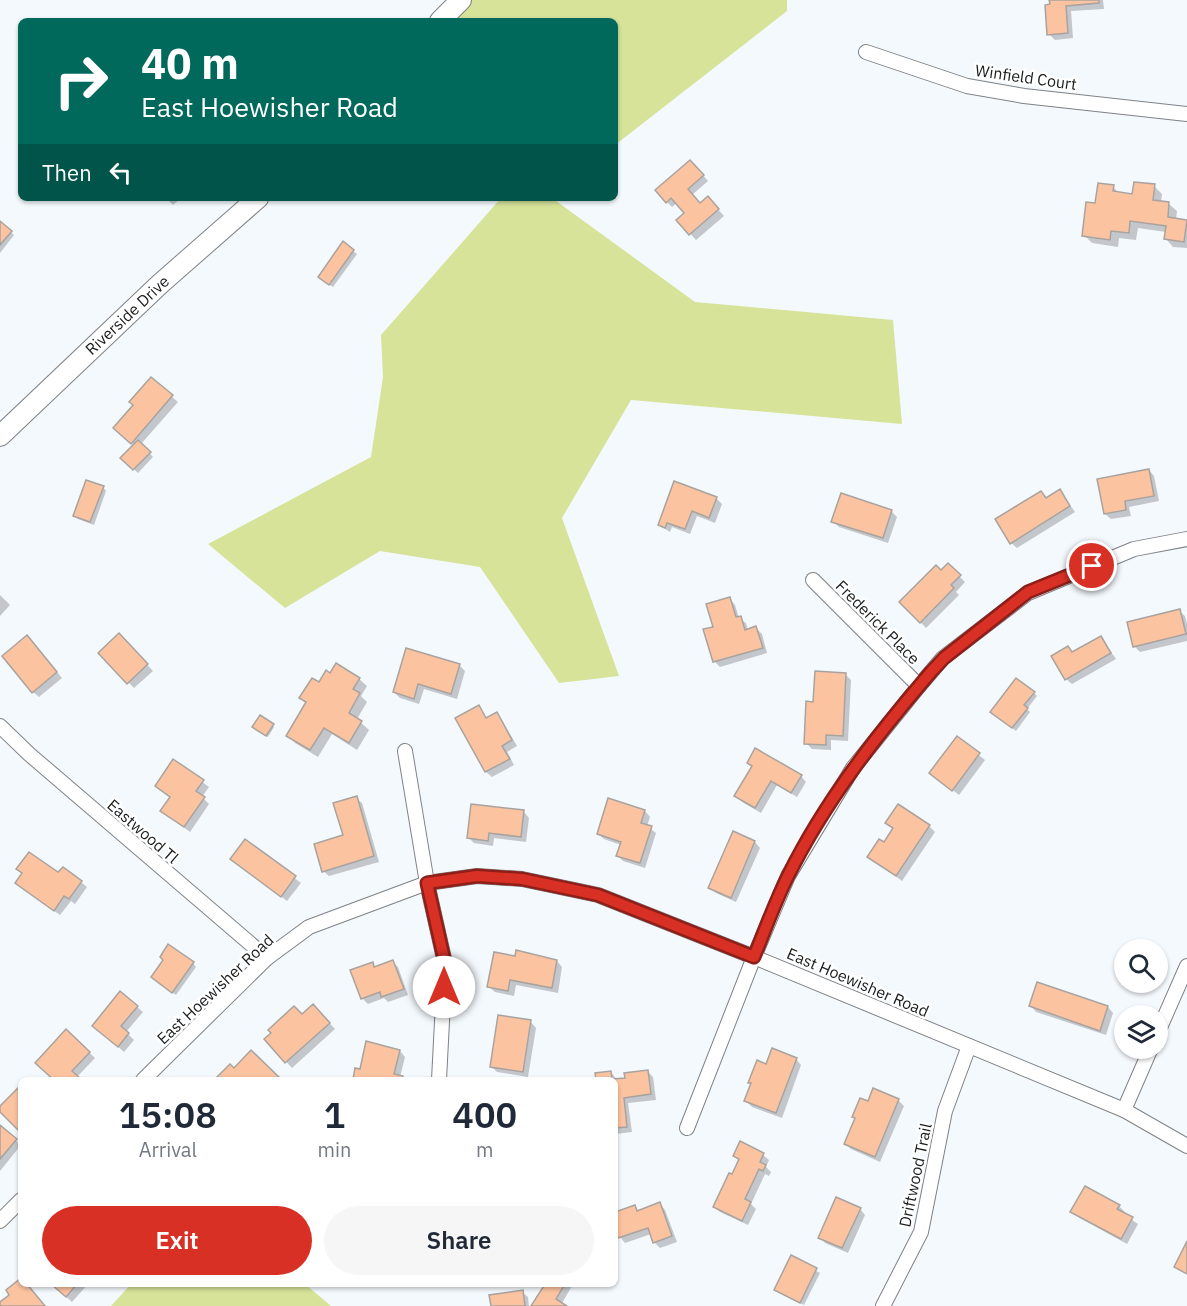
<!DOCTYPE html>
<html lang="en">
<head>
<meta charset="utf-8">
<style>
	body { margin:0; font-family:"IBM Plex Sans",sans-serif; background:#f6f6f7; color:#1f2937; height:100vh; display:flex; flex-direction:column; font-size:22px; white-space:nowrap }
	* { box-sizing:border-box; margin:0 }
	p { font-size:20px; color:#747a83 }
	.icon { flex:none; width:33px; height:33px; fill:none; stroke:currentColor; stroke-width:2; stroke-linecap:round; stroke-linejoin:round }
	.map { position:relative; flex:1; overflow:hidden }
	.side { position:absolute; left:18px; top:1077px; width:600px; height:210px; display:flex; flex-direction:column; background:#fff; border-radius:9px; box-shadow:0 2px 4px #0004 }
	.side>* { flex:none }
	.banner { position:absolute; left:18px; top:18px; width:600px; height:183px; border-radius:9px; box-shadow:0 2px 4px #0004; background:#00695c; color:#fff; overflow:hidden }
	.buttons { position:absolute; left:1114px; top:939px; display:grid; gap:12px }
	.buttons a { display:grid; place-items:center; width:54px; height:54px; border-radius:50%; background:#fff; box-shadow:0 2px 4px #0004; font-size:30px }
	.pin { position:absolute; display:grid; place-items:center; width:51px; height:51px; color:#fff; margin:-26px; border:3px solid #fff; border-radius:50%; box-shadow:0 2px 6px #0007 }
	.me { position:absolute; width:66px; margin:-33px; rotate:0deg; stroke-linejoin:round; filter:drop-shadow(0 0 4px #0008) }
	.turn { display:flex; align-items:center; gap:21px; height:126px; padding:0 24px; font-size:27px }
	.turn .icon { width:78px; height:78px; stroke-width:2.5 }
	.turn b { display:block; font-size:42px; line-height:51px }
	.then { display:flex; align-items:center; height:57px; padding:0 24px; background:#0003; gap:12px; font-size:22px }
	.eta { display:flex; justify-content:space-evenly; align-items:center; height:102px; text-align:center }
	.eta b { font-size:36px; font-weight:600; line-height:42px }
	.action { display:flex; gap:12px; margin-top:auto; padding:12px 24px }
	.action a { flex:1; height:69px; border-radius:36px; background:#d93025; color:#fff; font-size:24px; font-weight:600; line-height:69px; text-align:center }
	.action a+a { background:#f6f6f7; color:#1f2937 }
	.map>svg:first-child { display:block }
	.green { fill:#d6e399 }
	.shadow { fill:#0003 }
	.building { fill:#fcc3a1; stroke:#a9a39f; stroke-width:1.5 }
	.lines { fill:none; stroke-linecap:round; stroke-linejoin:round }
	.minor-casing { stroke:#7e8287; stroke-width:16 }
	.secondary-casing { stroke:#7e8287; stroke-width:22 }
	.minor { stroke:#fff; stroke-width:14 }
	.secondary { stroke:#fff; stroke-width:20 }
	.route-casing { stroke:#8d1f18; stroke-width:15 }
	.route { stroke:#d93025; stroke-width:10 }
	.labels { text-anchor:middle; stroke-width:5; stroke-linejoin:round; paint-order:stroke }
	.street-label { font-size:16px; fill:#1a1c1d; stroke:#fff }
</style>
</head>
<body>
<div class="map">
<svg width="1187" height="1306" viewBox="0 0 1187 1306">
	<rect width="100%" height="100%" fill="#f4f9fe"/>
	<g class="green">
		<polygon points="461,0 787,0 787,11 615,145 615,21 440,21"/>
		<polygon points="501,198 552,198 695,302 893,320 902,424 631,400 562,518 619,676 559,683 480,567 380,551 285,608 208,544 371,457 383,377 381,335"/>
		<polygon points="131,1284 305,1284 331,1306 111,1306"/>
	</g>
	<g class="shadow">
		<polygon points="1051,0 1103,0 1104,9 1071,11 1073,38 1055,40 1049,34"/>
		<polygon points="696,167 708,181 692,195 701,204 713,204 724,216 696,240 678,220 686,213 677,203 672,207 667,202"/>
		<polygon points="1154,186 1162,194 1161,203 1169,204 1177,211 1176,220 1187,222 1187,248 1173,247 1166,239 1166,232 1138,228 1136,240 1119,238 1118,247 1092,243 1084,235 1096,205 1113,187 1120,194 1134,195"/>
		<polygon points="166,198 181,198 173,205"/>
		<polygon points="0,223 14,235 0,253"/>
		<polygon points="353,251 357,254 333,287 323,280"/>
		<polygon points="151,379 178,402 141,444 153,457 138,473 122,458 134,445 121,433"/>
		<polygon points="1149,470 1154,476 1159,501 1129,507 1131,516 1111,519 1105,514"/>
		<polygon points="103,487 106,491 94,525 78,519 75,515"/>
		<polygon points="1060,491 1075,512 1017,548 1011,543 1041,492 1047,499"/>
		<polygon points="716,498 722,504 715,523 697,516 690,534 672,527 670,532 659,525"/>
		<polygon points="891,511 897,517 888,543 839,527 833,521"/>
		<polygon points="948,565 965,582 956,592 959,595 926,628 901,602"/>
		<polygon points="0,595 10,605 0,616"/>
		<polygon points="730,599 735,605 739,618 746,623 748,630 756,628 762,634 767,653 720,667 714,661 714,628"/>
		<polygon points="1179,611 1185,616 1187,624 1187,641 1140,652 1135,647 1129,623"/>
		<polygon points="119,635 153,671 134,688 100,653"/>
		<polygon points="1101,638 1116,659 1072,684 1066,679 1068,648 1074,653"/>
		<polygon points="33,643 62,678 39,697 33,692"/>
		<polygon points="460,666 465,671 457,699 424,689 419,704 400,698 394,692"/>
		<polygon points="845,674 851,680 848,741 831,740 831,750 812,749 806,743 815,703"/>
		<polygon points="331,675 359,679 367,686 361,696 367,702 357,719 369,730 357,750 332,734 318,757 295,743 288,735 307,703 301,698"/>
		<polygon points="1034,693 1037,696 1027,709 1030,712 1016,731 996,715"/>
		<polygon points="478,707 488,719 497,714 502,720 517,746 507,752 514,765 492,777 486,772 457,719"/>
		<polygon points="260,717 274,727 268,737 255,728"/>
		<polygon points="957,738 985,760 959,795 931,773"/>
		<polygon points="174,761 209,787 202,797 209,804 190,832 162,811 171,798"/>
		<polygon points="748,763 801,776 806,782 797,797 777,785 761,813 742,802 736,796 753,767"/>
		<polygon points="356,798 362,803 379,862 329,876 323,871 345,836"/>
		<polygon points="609,800 645,811 650,817 647,826 656,833 645,868 623,861 618,856 621,845 604,839 598,834"/>
		<polygon points="524,812 529,818 526,842 494,838 493,846 474,843 469,838"/>
		<polygon points="887,823 929,826 935,832 902,881 869,857 885,844 893,828"/>
		<polygon points="734,833 755,842 760,848 736,902 716,893 710,888"/>
		<polygon points="245,841 301,883 287,901 232,859"/>
		<polygon points="59,875 81,882 87,887 75,904 71,901 60,915 22,888"/>
		<polygon points="516,958 557,961 562,967 558,993 516,985 514,996 495,992 489,987"/>
		<polygon points="393,962 398,967 408,995 388,1002 384,998 368,1004 362,998 372,963 376,968"/>
		<polygon points="193,963 196,967 176,995 156,981"/>
		<polygon points="1038,983 1108,1007 1113,1013 1106,1035 1036,1012 1031,1006"/>
		<polygon points="137,1007 143,1012 126,1032 134,1040 124,1052 94,1026"/>
		<polygon points="319,1012 335,1029 292,1068 266,1040 302,1016"/>
		<polygon points="531,1022 536,1028 528,1077 497,1072 491,1066"/>
		<polygon points="66,1031 95,1058 77,1077 80,1080 55,1080"/>
		<polygon points="368,1043 400,1051 405,1057 400,1077 405,1080 356,1080 354,1078 361,1071"/>
		<polygon points="251,1052 280,1080 217,1079 234,1070"/>
		<polygon points="796,1059 801,1065 782,1118 752,1107 746,1101"/>
		<polygon points="647,1071 653,1077 656,1100 628,1103 632,1132 615,1134 615,1080 597,1080 611,1072 617,1080 626,1079"/>
		<polygon points="874,1090 898,1100 904,1106 880,1162 851,1149 846,1144 856,1119 854,1117 869,1103"/>
		<polygon points="0,1127 21,1145 0,1171"/>
		<polygon points="741,1143 763,1155 769,1160 766,1167 771,1172 769,1176 765,1174 751,1204 756,1209 748,1225 720,1212 714,1206 740,1161 735,1156"/>
		<polygon points="660,1204 665,1210 677,1242 660,1248 654,1242 651,1234 625,1243 620,1237 615,1224 615,1214 634,1207 639,1211"/>
		<polygon points="1119,1206 1124,1211 1123,1214 1138,1224 1127,1244 1078,1217 1072,1212"/>
		<polygon points="860,1209 865,1215 848,1253 825,1243 820,1237"/>
		<polygon points="792,1257 820,1273 804,1305 776,1290"/>
		<polygon points="52,1284 88,1284 72,1302"/>
		<polygon points="546,1284 573,1284 561,1305 564,1306 533,1306"/>
		<polygon points="522,1292 528,1297 529,1306 492,1306"/>
	</g>
	<g class="building">
		<polygon points="1049,0 1099,0 1099,3 1066,6 1068,33 1047,35 1045,5 1050,4"/>
		<polygon points="690,160 704,175 688,189 700,203 708,196 719,209 689,235 676,220 684,213 671,198 666,203 655,190"/>
		<polygon points="1134,182 1155,184 1153,200 1169,202 1168,217 1187,220 1184,242 1164,239 1166,226 1130,221 1129,233 1111,231 1110,240 1082,236 1086,202 1095,203 1098,183 1114,185 1113,191 1132,194"/>
		<polygon points="0,221 12,231 0,245"/>
		<polygon points="343,241 354,250 329,285 318,277"/>
		<polygon points="151,377 173,395 131,444 113,428 133,405 129,402"/>
		<polygon points="138,440 151,452 133,470 120,458"/>
		<polygon points="1149,469 1154,496 1125,501 1126,510 1104,514 1097,479"/>
		<polygon points="86,480 104,486 90,522 73,516"/>
		<polygon points="674,481 717,497 709,518 692,511 685,529 667,523 665,528 658,525"/>
		<polygon points="1060,489 1070,506 1010,544 995,519 1041,491 1046,498"/>
		<polygon points="841,493 892,510 883,538 831,522"/>
		<polygon points="948,563 961,575 951,585 954,588 920,623 899,602 936,565 941,570"/>
		<polygon points="730,597 736,617 741,616 745,630 756,626 763,648 713,662 703,629 713,627 706,604"/>
		<polygon points="1180,609 1186,634 1133,647 1127,622"/>
		<polygon points="119,633 148,664 127,684 98,653"/>
		<polygon points="27,635 57,672 32,693 2,656"/>
		<polygon points="1101,636 1111,653 1065,680 1051,656 1068,646 1072,652"/>
		<polygon points="406,648 460,664 451,694 418,684 414,699 393,692"/>
		<polygon points="336,663 360,678 353,689 360,693 349,713 362,721 349,743 324,728 310,750 286,736 306,702 299,698 312,678 319,682 326,670 330,673"/>
		<polygon points="815,671 846,673 843,736 826,735 826,745 804,744 806,701 813,702"/>
		<polygon points="1016,678 1035,692 1024,705 1028,708 1012,728 990,712"/>
		<polygon points="479,705 486,718 497,712 512,740 502,746 510,759 485,772 455,718"/>
		<polygon points="260,715 274,724 266,736 252,727"/>
		<polygon points="957,736 980,753 952,791 929,773"/>
		<polygon points="755,748 802,775 791,793 771,781 755,808 734,796 752,766 747,763"/>
		<polygon points="173,759 204,780 196,791 205,797 184,827 160,811 170,797 155,786"/>
		<polygon points="357,796 374,856 322,872 314,844 343,835 333,803"/>
		<polygon points="608,798 645,810 641,823 652,826 640,863 616,856 621,842 597,834"/>
		<polygon points="471,804 524,810 521,837 489,833 488,841 467,838"/>
		<polygon points="898,804 930,825 896,876 867,857 879,839 884,842 893,828 885,823"/>
		<polygon points="733,831 755,841 731,898 708,888"/>
		<polygon points="245,839 296,876 281,897 230,859"/>
		<polygon points="29,852 58,872 63,867 82,881 69,899 64,896 54,911 15,883 22,873 16,869"/>
		<polygon points="168,944 194,962 172,993 151,977 163,960 160,957"/>
		<polygon points="516,950 557,960 552,988 510,980 508,991 487,987 494,952 515,956"/>
		<polygon points="393,960 404,989 381,997 380,992 361,999 350,970 373,962 374,967"/>
		<polygon points="1037,982 1108,1006 1100,1031 1029,1006"/>
		<polygon points="120,991 138,1006 121,1026 129,1033 118,1047 92,1026"/>
		<polygon points="313,1004 330,1023 285,1063 264,1039 271,1033 268,1030 294,1006 302,1014"/>
		<polygon points="498,1015 531,1020 523,1072 490,1067"/>
		<polygon points="66,1029 90,1052 72,1071 82,1080 54,1080 35,1063"/>
		<polygon points="366,1041 400,1050 394,1074 403,1076 402,1080 353,1079 355,1068 360,1069"/>
		<polygon points="772,1048 797,1058 776,1113 744,1101 751,1083 748,1083 757,1060 766,1064"/>
		<polygon points="251,1050 282,1080 215,1079 230,1064 234,1068"/>
		<polygon points="648,1070 651,1094 624,1098 627,1127 615,1128 615,1080 596,1080 595,1073 611,1071 612,1079 625,1078 624,1073"/>
		<polygon points="19,1087 21,1090 21,1133 0,1112 0,1106"/>
		<polygon points="873,1088 899,1099 875,1157 844,1144 855,1118 852,1117 860,1098 868,1101"/>
		<polygon points="0,1125 17,1139 0,1159"/>
		<polygon points="740,1141 764,1153 760,1162 766,1165 763,1171 759,1169 745,1199 751,1202 742,1221 713,1207 729,1173 732,1174 739,1159 733,1156"/>
		<polygon points="1085,1186 1120,1205 1117,1209 1133,1217 1121,1239 1070,1212"/>
		<polygon points="836,1197 861,1208 842,1248 818,1238"/>
		<polygon points="660,1202 672,1236 653,1243 648,1228 618,1238 615,1229 615,1212 635,1205 637,1211"/>
		<polygon points="1187,1241 1187,1274 1174,1267"/>
		<polygon points="791,1255 817,1268 800,1303 774,1290"/>
		<polygon points="21,1278 21,1284 27,1284 45,1306 0,1306 0,1302 9,1295 6,1290"/>
		<polygon points="51,1284 77,1284 66,1297"/>
		<polygon points="545,1284 565,1284 556,1299 567,1306 531,1306"/>
		<polygon points="523,1290 525,1306 491,1306 489,1295"/>
	</g>
	<g class="lines">
		<defs>
			<g id="minor">
				<polyline points="866,52 967,86 1024,96 1187,114"/>
				<polyline points="813,580 919,686"/>
				<polyline points="0,726 29,754 267,958"/>
				<polyline points="405,751 427,883 445,963 439,1080"/>
				<polyline points="1158,1032 1187,966"/>
				<polyline points="143,1080 267,958 309,927 427,883 477,876 522,879 598,895 754,957 1124,1110 1187,1146"/>
				<polyline points="1124,1110 1151,1048"/>
				<polyline points="687,1128 754,957 788,876 853,768 919,686 943,658 1028,593 1134,549 1187,539"/>
				<polyline points="0,1221 21,1200"/>
				<polyline points="883,1306 921,1232 945,1111 969,1046"/>
			</g>
			<g id="secondary">
				<polyline points="440,21 461,0"/>
				<polyline points="0,436 160,284 258,198"/>
			</g>
		</defs>
		<use href="#minor" class="minor-casing"/>
		<use href="#secondary" class="secondary-casing"/>
		<use href="#minor" class="minor"/>
		<use href="#secondary" class="secondary"/>
	</g>
	<g class="lines">
		<defs>
			<path id="route" d="M444 987 445 963 427 883 477 876 522 879 598 895 754 957C765 930 775 902 788 876 825 801 877 735 931 672L944 658 1028 592 1092 566"/>
		</defs>
		<use href="#route" class="route-casing"/>
		<use href="#route" class="route"/>
	</g>
	<g class="labels">
		<g class="street-label">
			<text transform="translate(1026 77) rotate(8)" y="6">Winfield Court</text>
			<text transform="translate(127 315) rotate(-43)" y="6">Riverside Drive</text>
			<text transform="translate(878 622) rotate(45)" y="6">Frederick Place</text>
			<text transform="translate(143 831) rotate(41)" y="6">Eastwood Tl</text>
			<text transform="translate(858 982) rotate(23)" y="6">East Hoewisher Road</text>
			<text transform="translate(215 989) rotate(-43)" y="6">East Hoewisher Road</text>
			<text transform="translate(915 1175) rotate(-78)" y="6">Driftwood Trail</text>
		</g>
	</g>
</svg>
<div class="buttons">
<a><svg class="icon" aria-label="search" viewBox="0 0 24 24"><circle cx="10" cy="10" r="6"/><path d="M15 15l6 6"/></svg></a>
<a><svg class="icon" aria-label="layers" viewBox="0 0 24 24"><path d="M12 4l9 5-9 5-9-5zM3 14l9 5 9-5"/></svg></a>
</div>
<div class="pin" style="left:1092px;top:566px;background:#d93025"><svg class="icon" aria-label="arrive" viewBox="0 0 24 24"><path d="M6 21V4h12l-3 4 3 4H6"/></svg></div>
<svg class="me" style="left:444px;top:987px" viewBox="-20 -20 40 40"><circle r="19" fill="#fff"/><path d="M0-13L10 11 0 6-10 11z" fill="#d93025"/></svg>
<div class="banner">
<div class="turn"><svg class="icon" aria-label="right" viewBox="0 0 24 24"><path d="M7 20v-9h11M14 6l5 5-5 5"/></svg><div><b>40 m</b>East Hoewisher Road</div></div>
<div class="then">Then<svg class="icon" aria-label="left" viewBox="0 0 24 24"><path d="M17 20v-9H6M10 6l-5 5 5 5"/></svg></div>
</div>
<section class="side">
<div class="eta">
<div><b>15:08</b><p>Arrival</p></div>
<div><b>1</b><p>min</p></div>
<div><b>400</b><p>m</p></div>
</div>
<div class="action"><a>Exit</a><a>Share</a></div>
</section>
</div>
</body>
</html>
